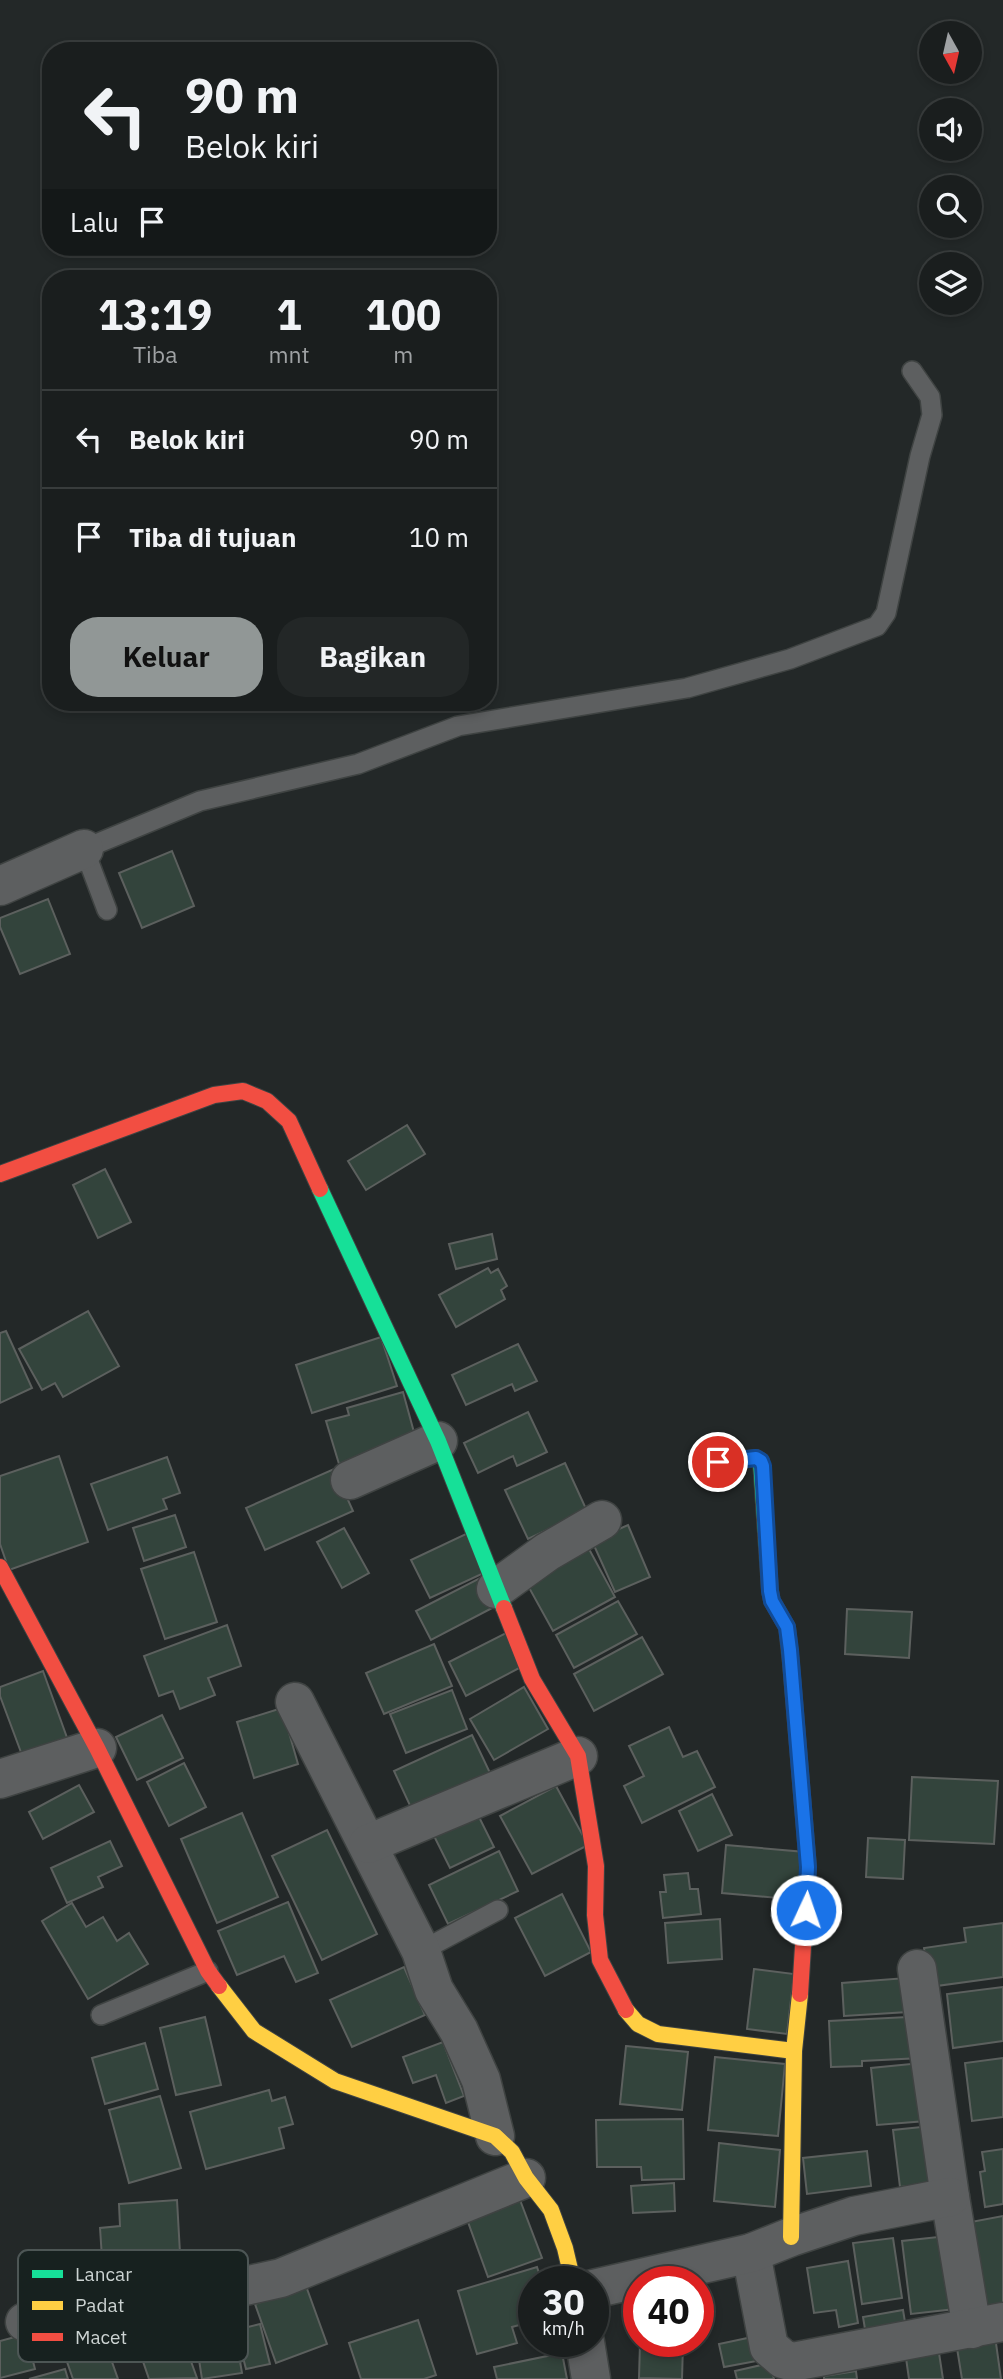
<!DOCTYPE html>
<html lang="id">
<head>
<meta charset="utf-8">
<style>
	body { margin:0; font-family:"IBM Plex Sans",sans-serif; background:#232727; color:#f1f3f6; height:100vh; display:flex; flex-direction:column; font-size:26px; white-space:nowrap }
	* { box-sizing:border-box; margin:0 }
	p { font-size:23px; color:#9fa2a4 }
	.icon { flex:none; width:38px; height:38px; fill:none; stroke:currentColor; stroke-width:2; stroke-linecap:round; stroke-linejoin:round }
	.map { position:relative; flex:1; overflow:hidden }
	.details { position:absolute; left:42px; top:270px; width:455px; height:441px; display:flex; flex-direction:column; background:#1a1e1e; border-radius:28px; box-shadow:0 4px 10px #0003,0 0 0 2px #383c3c }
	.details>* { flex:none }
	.guide { position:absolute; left:42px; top:42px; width:455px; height:214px; border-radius:28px; box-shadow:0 4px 10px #0003,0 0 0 2px #383c3c; background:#1a1e1e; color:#f1f3f6; overflow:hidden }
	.needle { width:46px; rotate:172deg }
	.buttons { position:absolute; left:919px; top:21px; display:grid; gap:14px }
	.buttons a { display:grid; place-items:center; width:63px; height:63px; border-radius:50%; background:#1a1e1e; box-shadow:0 4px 10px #0003,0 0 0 2px #383c3c; font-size:35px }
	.speed { position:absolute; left:518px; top:2266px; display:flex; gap:14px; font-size:35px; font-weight:700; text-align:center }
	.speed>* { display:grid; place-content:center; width:91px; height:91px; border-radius:50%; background:#1a1e1e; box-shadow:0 4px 10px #0003,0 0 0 2px #383c3c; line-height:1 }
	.speed small { font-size:18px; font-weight:400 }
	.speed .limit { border:10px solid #d22; background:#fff; color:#111 }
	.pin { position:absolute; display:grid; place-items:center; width:60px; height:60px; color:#fff; margin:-30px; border:4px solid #fff; border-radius:50%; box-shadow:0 2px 7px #0007 }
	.me { position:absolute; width:77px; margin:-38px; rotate:3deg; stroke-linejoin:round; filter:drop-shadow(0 0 5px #0008) }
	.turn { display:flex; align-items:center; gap:24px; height:147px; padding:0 28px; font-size:32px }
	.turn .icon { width:91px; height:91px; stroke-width:2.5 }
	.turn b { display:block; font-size:49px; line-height:60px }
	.then { display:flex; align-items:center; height:66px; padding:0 28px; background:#0003; gap:14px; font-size:26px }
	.eta { display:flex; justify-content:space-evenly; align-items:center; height:119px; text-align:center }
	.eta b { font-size:42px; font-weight:800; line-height:49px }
	.cta { display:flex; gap:14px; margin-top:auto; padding:14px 28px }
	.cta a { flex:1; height:80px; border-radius:28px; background:#919796; color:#111; font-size:28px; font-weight:800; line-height:80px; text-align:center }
	.cta a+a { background:#232727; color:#f1f3f6 }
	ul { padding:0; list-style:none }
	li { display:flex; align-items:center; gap:21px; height:98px; padding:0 28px; border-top:2px solid #383c3c }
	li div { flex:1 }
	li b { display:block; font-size:26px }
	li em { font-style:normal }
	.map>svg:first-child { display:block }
	.building { fill:#33443c; stroke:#5c605e; stroke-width:2 }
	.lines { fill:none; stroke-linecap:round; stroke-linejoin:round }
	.lane-casing { stroke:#3f4342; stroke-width:22 }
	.street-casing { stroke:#3f4342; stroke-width:41 }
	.fast-casing { stroke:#3f4342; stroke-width:18 }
	.slow-casing { stroke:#3f4342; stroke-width:18 }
	.jam-casing { stroke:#3f4342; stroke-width:18 }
	.lane { stroke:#5d5f60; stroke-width:19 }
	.street { stroke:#5d5f60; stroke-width:38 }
	.fast { stroke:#16e098; stroke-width:16 }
	.slow { stroke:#ffcf43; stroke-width:16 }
	.jam { stroke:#f24e42; stroke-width:16 }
	.route-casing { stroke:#114b97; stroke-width:18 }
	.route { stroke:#1a73e8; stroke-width:12 }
	.key { fill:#17211f; stroke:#4d5655; stroke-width:2 }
	.key-label { font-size:19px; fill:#ccd3d2 }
</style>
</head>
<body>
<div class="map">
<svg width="1003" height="2379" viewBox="0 0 1003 2379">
	<rect width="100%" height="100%" fill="#232828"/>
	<g class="building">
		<polygon points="172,851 194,906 142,928 119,873"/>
		<polygon points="48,899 70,954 20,974 0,927 0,918"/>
		<polygon points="407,1125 425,1154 366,1190 348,1161"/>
		<polygon points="105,1169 131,1222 98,1238 73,1185"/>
		<polygon points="492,1234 497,1259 456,1269 449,1244"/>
		<polygon points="488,1268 491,1273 498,1269 507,1286 501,1290 505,1299 456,1327 439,1295"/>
		<polygon points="88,1311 119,1366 63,1397 55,1383 42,1390 19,1349"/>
		<polygon points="6,1331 32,1388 0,1403 0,1333"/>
		<polygon points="381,1337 397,1386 312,1413 296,1365"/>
		<polygon points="518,1344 537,1381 515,1391 512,1384 466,1405 452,1375"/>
		<polygon points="403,1392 415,1436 339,1464 326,1421 349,1415 347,1408"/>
		<polygon points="528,1412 547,1452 517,1466 513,1456 478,1473 464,1443"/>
		<polygon points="59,1456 88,1542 9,1570 0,1544 0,1476"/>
		<polygon points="167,1457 180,1493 163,1499 167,1509 108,1530 91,1484"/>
		<polygon points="565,1463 587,1511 528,1539 505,1490"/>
		<polygon points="334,1469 353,1511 265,1550 246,1508"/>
		<polygon points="175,1515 186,1547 144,1561 133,1528"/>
		<polygon points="628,1525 650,1577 615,1592 592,1541"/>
		<polygon points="344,1528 369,1573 342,1588 317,1542"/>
		<polygon points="468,1533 486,1572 430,1598 411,1560"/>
		<polygon points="589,1549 615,1597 553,1631 527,1584"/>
		<polygon points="194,1552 217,1622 165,1639 141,1569"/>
		<polygon points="482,1577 496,1606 431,1640 416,1611"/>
		<polygon points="618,1601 637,1634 574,1668 556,1635"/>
		<polygon points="847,1609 912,1612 909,1658 845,1654"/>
		<polygon points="227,1625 241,1666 208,1678 215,1695 180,1709 173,1691 159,1696 144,1656"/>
		<polygon points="508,1632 525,1665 466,1696 449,1662"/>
		<polygon points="642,1637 663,1674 594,1711 574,1674"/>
		<polygon points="434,1644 452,1686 384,1714 366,1673"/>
		<polygon points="43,1671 70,1746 25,1763 0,1696 0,1687"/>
		<polygon points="524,1687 548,1729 494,1760 470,1719"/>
		<polygon points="452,1690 467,1729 406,1753 390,1714"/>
		<polygon points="282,1708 298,1764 254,1778 237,1722"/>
		<polygon points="162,1715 183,1758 137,1780 116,1737"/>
		<polygon points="669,1727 683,1757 697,1751 715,1787 642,1823 624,1786 644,1776 629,1746"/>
		<polygon points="472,1735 491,1775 413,1812 394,1771"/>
		<polygon points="184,1763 206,1807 169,1826 147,1782"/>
		<polygon points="912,1777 998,1781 994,1844 909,1840"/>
		<polygon points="79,1785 94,1812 43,1839 29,1812"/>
		<polygon points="556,1786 588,1845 532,1874 500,1816"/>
		<polygon points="712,1794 732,1835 698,1851 679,1811"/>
		<polygon points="474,1807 494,1847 450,1868 430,1828"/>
		<polygon points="242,1813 278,1897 217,1923 181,1839"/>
		<polygon points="327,1830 377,1934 322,1960 272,1856"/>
		<polygon points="868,1838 905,1840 903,1879 866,1877"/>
		<polygon points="110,1841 122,1866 98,1877 103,1887 67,1903 51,1868"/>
		<polygon points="726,1845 805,1852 801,1900 722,1893"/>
		<polygon points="499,1851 518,1891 448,1924 429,1885"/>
		<polygon points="688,1873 690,1889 698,1889 701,1914 663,1918 660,1892 666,1892 664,1875"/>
		<polygon points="562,1894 591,1952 545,1976 515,1918"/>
		<polygon points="288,1902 318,1973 296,1982 284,1956 237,1975 218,1931"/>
		<polygon points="72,1903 86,1927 103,1917 117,1941 129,1933 148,1964 88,1999 42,1921"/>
		<polygon points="720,1919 722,1959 668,1963 665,1923"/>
		<polygon points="1003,1923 1003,1977 929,1987 924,1948 966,1942 964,1928"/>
		<polygon points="404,1967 425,2015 352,2047 330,2000"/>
		<polygon points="754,1969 794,1974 787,2034 747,2029"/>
		<polygon points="906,1978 908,2012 844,2016 842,1983"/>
		<polygon points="1003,1987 1003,2041 953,2048 947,1994"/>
		<polygon points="205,2017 221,2085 176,2095 160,2028"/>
		<polygon points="908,2017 921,2058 862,2061 862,2066 831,2067 829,2021"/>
		<polygon points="443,2042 464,2096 446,2103 436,2075 413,2083 403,2057"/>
		<polygon points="145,2043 158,2089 105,2104 92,2058"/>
		<polygon points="626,2046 688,2052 682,2110 620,2104"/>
		<polygon points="715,2057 785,2064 778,2136 708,2130"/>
		<polygon points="1003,2058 1003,2117 972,2121 965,2063"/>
		<polygon points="921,2063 926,2121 877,2125 871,2068"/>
		<polygon points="269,2090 272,2101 285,2097 293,2124 279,2128 284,2148 206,2169 190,2112"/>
		<polygon points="160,2096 181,2168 129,2183 109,2110"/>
		<polygon points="683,2119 684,2179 642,2180 641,2167 597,2167 596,2120"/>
		<polygon points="931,2126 937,2183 900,2187 893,2130"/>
		<polygon points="719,2143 780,2150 775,2207 714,2201"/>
		<polygon points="1003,2149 1003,2204 985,2207 980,2172 985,2171 982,2152"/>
		<polygon points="867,2151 871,2186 807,2194 803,2158"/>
		<polygon points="674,2183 675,2211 633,2213 631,2186"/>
		<polygon points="517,2192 542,2258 488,2277 464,2211"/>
		<polygon points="177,2200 180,2253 102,2258 100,2228 120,2226 119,2204"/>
		<polygon points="1003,2216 1003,2313 975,2318 971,2222"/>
		<polygon points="947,2236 955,2309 911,2314 902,2241"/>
		<polygon points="893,2238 902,2298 862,2304 853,2243"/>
		<polygon points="848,2261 858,2323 839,2327 836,2310 814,2313 807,2268"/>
		<polygon points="537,2267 542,2282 534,2282 534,2321 512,2327 517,2343 477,2354 458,2291"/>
		<polygon points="306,2286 327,2344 276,2363 255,2304"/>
		<polygon points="631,2293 639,2293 639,2334 633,2334"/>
		<polygon points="903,2310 907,2334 867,2341 863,2317"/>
		<polygon points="232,2314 242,2373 202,2379 193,2321"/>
		<polygon points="175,2317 197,2378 149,2379 133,2332"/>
		<polygon points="418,2320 436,2375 424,2379 361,2379 349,2343"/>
		<polygon points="98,2322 118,2379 73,2379 58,2336"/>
		<polygon points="260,2324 270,2364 246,2369 236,2330"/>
		<polygon points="26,2334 35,2369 0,2378 0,2341"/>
		<polygon points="757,2336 762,2360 724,2367 719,2344"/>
		<polygon points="995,2336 1001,2379 962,2379 956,2342"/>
		<polygon points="640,2343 683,2344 682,2379 639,2378"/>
		<polygon points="562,2353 567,2379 497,2379 494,2367"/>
		<polygon points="939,2353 943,2379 909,2379 906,2358"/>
		<polygon points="770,2363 774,2379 737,2379 735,2371"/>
		<polygon points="65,2369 68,2379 29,2379"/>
		<polygon points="856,2371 857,2379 824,2379 824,2376"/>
	</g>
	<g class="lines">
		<defs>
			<g id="lane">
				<polyline points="107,910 84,849 200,801 358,764 458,726 687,688 790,659 877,626 886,613 920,456 932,415 930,397 912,371"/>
				<polyline points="421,1951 498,1910"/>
				<polyline points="101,2015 208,1971"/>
			</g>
			<g id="street">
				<polyline points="0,886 84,849"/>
				<polyline points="350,1480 438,1441"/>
				<polyline points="496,1589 547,1552 602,1520"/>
				<polyline points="295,1702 421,1951 434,1990 459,2031 481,2080 495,2136"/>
				<polyline points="0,1779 97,1748"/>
				<polyline points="368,1844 578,1756"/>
				<polyline points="917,1969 950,2197 972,2329"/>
				<polyline points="751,2253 769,2347 783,2359 793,2362 1003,2322"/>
				<polyline points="593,2289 751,2253 791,2237 854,2216 950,2197"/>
				<polyline points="25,2322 204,2295 281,2278 526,2178"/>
				<polyline points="585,2342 591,2379"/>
			</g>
			<g id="fast">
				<polyline points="320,1189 438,1441 504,1608"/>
				<polyline points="699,1464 756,1458 761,1461 770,1591 772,1601 787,1627 791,1664"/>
			</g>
			<g id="slow">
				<polyline points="219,1986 254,2031 335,2081 495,2136 512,2152 526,2178 551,2210 565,2248 573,2282"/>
				<polyline points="626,2010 638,2024 658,2034 794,2051"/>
				<polyline points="791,2237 794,2051 800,1994"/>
			</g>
			<g id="jam">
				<polyline points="0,1174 214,1095 243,1091 267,1101 289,1121 320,1189"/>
				<polyline points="0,1567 97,1748 208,1971 219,1986"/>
				<polyline points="504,1608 532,1679 578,1756 596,1866 595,1915 600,1960 626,2010"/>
				<polyline points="791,1664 808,1867 800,1994"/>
			</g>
		</defs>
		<use href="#lane" class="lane-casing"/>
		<use href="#street" class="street-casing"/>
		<use href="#fast" class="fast-casing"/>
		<use href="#slow" class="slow-casing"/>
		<use href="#jam" class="jam-casing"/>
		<use href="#lane" class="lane"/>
		<use href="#street" class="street"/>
		<use href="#fast" class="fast"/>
		<use href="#slow" class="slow"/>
		<use href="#jam" class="jam"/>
	</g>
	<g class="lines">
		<defs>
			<polyline id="route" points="718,1462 756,1458 761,1461 763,1466 770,1591 772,1601 787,1627 790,1650 808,1867 806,1910"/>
		</defs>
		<use href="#route" class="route-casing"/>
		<use href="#route" class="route"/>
	</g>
	<rect x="18" y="2250" width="230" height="112" rx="10" class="key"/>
	<rect x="32" y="2270" width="31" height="8" fill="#16e098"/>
	<rect x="32" y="2301" width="31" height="9" fill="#ffcf43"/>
	<rect x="32" y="2333" width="31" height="8" fill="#f24e42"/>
	<g class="key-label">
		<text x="75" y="2281">Lancar</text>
		<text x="75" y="2312">Padat</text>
		<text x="75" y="2344">Macet</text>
	</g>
</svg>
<div class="buttons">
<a><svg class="needle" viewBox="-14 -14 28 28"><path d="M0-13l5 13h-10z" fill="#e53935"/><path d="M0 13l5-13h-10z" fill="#9fa2a4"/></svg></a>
<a><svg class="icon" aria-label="sound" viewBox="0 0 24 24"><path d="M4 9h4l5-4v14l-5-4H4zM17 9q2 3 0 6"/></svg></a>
<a><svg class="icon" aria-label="search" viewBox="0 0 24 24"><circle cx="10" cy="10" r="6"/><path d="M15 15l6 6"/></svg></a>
<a><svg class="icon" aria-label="layers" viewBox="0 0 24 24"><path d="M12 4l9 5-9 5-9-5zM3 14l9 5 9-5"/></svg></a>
</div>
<div class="speed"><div>30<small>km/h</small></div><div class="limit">40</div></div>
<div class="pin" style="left:718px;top:1462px;background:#d93025"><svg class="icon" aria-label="arrive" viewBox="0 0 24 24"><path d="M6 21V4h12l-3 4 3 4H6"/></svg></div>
<svg class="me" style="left:806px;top:1910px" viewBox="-20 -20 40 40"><circle r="17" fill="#1a73e8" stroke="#fff" stroke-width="3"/><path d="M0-11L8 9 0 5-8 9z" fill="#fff"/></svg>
<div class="guide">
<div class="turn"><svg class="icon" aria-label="left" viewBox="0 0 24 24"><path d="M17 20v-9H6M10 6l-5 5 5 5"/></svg><div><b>90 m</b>Belok kiri</div></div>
<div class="then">Lalu<svg class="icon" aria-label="arrive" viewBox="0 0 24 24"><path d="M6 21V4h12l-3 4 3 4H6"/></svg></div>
</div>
<section class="details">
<div class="eta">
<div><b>13:19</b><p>Tiba</p></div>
<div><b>1</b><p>mnt</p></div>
<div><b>100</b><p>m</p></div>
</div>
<ul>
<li><svg class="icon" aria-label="left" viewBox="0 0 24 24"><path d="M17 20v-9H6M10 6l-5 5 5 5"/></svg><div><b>Belok kiri</b></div><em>90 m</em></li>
<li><svg class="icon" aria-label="arrive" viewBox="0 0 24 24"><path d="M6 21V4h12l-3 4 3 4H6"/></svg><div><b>Tiba di tujuan</b></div><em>10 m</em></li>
</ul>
<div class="cta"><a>Keluar</a><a>Bagikan</a></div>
</section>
</div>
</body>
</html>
